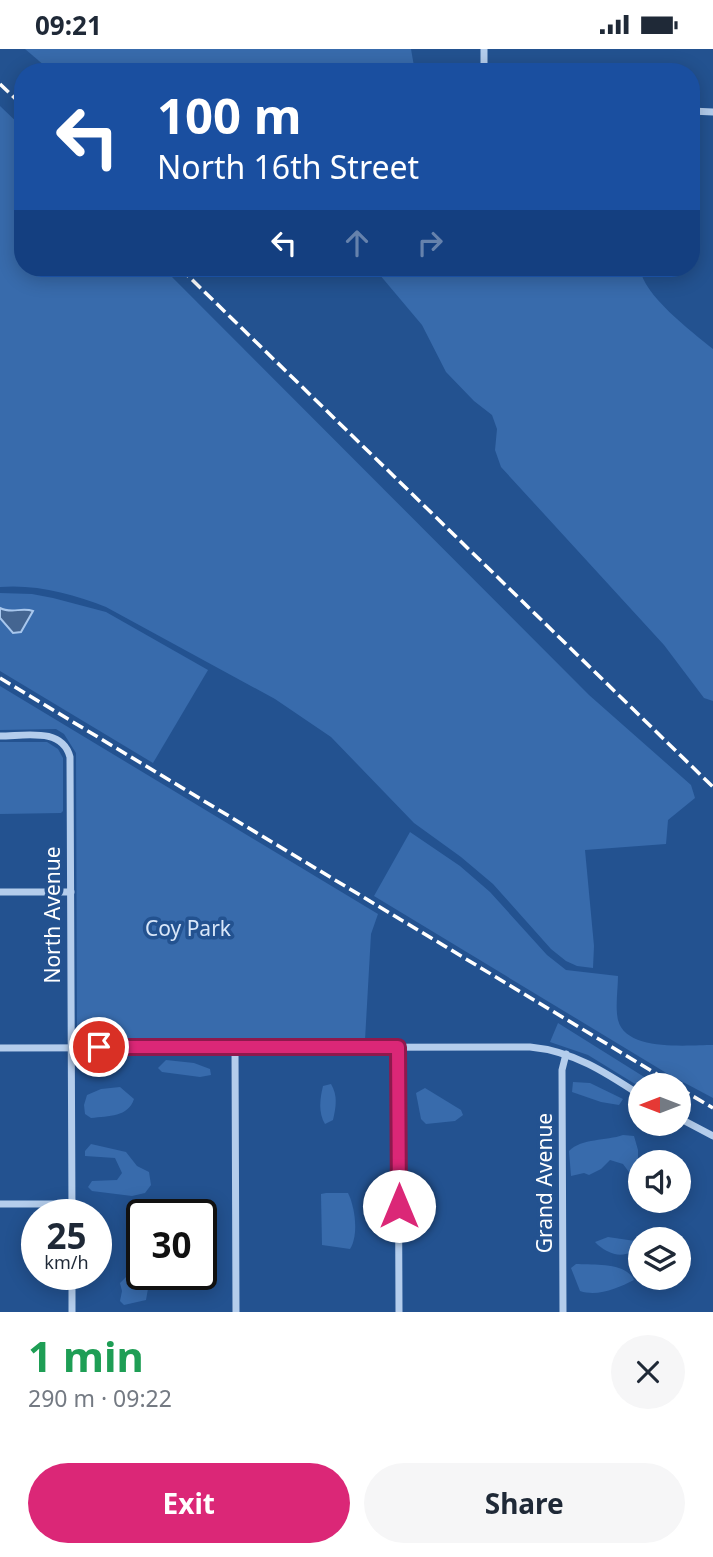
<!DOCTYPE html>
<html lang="en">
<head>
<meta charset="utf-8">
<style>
	body { margin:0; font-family:"Noto Sans",sans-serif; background:#f6f6f7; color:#1f2937; height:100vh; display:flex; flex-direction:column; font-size:26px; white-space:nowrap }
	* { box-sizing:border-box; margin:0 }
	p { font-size:23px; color:#747a83 }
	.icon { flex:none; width:38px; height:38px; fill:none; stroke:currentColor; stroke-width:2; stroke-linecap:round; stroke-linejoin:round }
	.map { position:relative; height:1263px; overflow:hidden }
	.panel { display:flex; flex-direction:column; background:#fff; flex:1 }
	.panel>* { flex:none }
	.hud { position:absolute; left:14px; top:14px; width:686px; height:214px; border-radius:28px; box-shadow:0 4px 18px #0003; background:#1a4fa0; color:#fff; overflow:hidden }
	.needle { width:46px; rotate:270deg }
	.controls { position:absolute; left:628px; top:1024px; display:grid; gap:14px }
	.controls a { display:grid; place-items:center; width:63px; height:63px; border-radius:50%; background:#fff; box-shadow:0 4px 18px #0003; font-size:35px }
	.speed { position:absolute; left:21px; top:1150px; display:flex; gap:14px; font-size:35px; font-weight:700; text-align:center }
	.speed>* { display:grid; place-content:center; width:91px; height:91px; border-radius:50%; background:#fff; box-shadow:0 4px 18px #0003; line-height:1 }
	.speed small { font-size:18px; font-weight:400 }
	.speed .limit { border:4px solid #111; border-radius:10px; background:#fff; color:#111 }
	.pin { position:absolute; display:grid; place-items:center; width:60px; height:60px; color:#fff; margin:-30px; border:4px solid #fff; border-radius:50%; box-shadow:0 2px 7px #0007 }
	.me { position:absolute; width:77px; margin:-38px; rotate:0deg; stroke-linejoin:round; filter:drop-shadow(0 0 5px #0008) }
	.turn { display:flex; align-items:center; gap:24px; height:147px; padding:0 28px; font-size:32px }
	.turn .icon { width:91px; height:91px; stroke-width:2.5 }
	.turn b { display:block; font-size:49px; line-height:60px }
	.lanes { display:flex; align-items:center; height:66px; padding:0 28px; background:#0003; justify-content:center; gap:35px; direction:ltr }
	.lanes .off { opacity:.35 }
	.round { display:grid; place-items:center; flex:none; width:74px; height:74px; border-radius:37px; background:#f6f6f7 }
	.headline { display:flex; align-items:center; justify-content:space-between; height:119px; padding:0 28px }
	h1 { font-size:42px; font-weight:700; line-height:52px; color:#1e9e55 }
	.primary-button { display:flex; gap:14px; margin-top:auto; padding:14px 28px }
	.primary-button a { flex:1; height:80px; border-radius:42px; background:#db2777; color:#fff; font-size:28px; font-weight:700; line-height:80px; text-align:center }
	.primary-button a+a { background:#f6f6f7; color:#1f2937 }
	.status { display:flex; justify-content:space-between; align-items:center; height:49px; padding:0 35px; background:#fff; direction:ltr }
	.status svg { height:19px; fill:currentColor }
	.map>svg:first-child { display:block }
	.green { fill:#386bac }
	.water { fill:#446591; stroke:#a8c7ed; stroke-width:2 }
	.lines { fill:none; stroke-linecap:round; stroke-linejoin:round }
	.street { stroke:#b4cdec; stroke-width:7 }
	.rail { stroke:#fff; stroke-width:3.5; stroke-dasharray:12 5; stroke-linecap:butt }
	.route-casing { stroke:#8e194d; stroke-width:18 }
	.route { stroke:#db2777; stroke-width:12 }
	.labels { text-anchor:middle; stroke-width:7; stroke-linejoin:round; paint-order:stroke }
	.street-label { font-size:21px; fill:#fff; stroke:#235290 }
	.park-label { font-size:21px; fill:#d9e7f9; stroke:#235290 }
</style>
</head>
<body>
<div class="status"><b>09:21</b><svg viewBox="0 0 49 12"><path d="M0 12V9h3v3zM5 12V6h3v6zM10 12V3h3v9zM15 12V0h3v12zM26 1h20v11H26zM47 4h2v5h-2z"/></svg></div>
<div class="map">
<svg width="713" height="1263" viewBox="0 0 713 1263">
	<rect width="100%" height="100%" fill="#235290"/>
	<g class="green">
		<polygon points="25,0 411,0 415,23 52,23"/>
		<path d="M0 57 23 79V219H163L589 646 691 736 695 749 668 771 666 795 585 801 594 897 593 919 577 917 566 912 551 900 493 835 461 808 414 774 331 688 275 650 106 558C73 545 36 535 0 538Z"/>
		<path d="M374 219H640C643 246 691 282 713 300V652L704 649 664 596 501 418 495 401 497 380 492 366 474 352 446 323 422 276Z"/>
		<polygon points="0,544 32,545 53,549 106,563 208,621 153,714 0,622"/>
		<polygon points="0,637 378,865 371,885 365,991 82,990 77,979 76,704 64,685 56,680 0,681"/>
		<polygon points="0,693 47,693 58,700 63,709 63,762 61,764 0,765"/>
		<path d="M410 783 460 817 490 843 547 906 566 921 618 927C618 940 615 958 618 971 626 1003 688 996 713 996V1049L668 1025 374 847Z"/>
		<polygon points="558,974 657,1036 640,1036 640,1038 588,1006 550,993"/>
		<polygon points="166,1011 194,1014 210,1020 211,1026 200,1028 162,1023 158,1019"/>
		<polygon points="573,1033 590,1034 623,1050 619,1056 601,1053 572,1043"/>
		<path d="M331 1035C338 1047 336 1057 333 1071L325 1075C318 1064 320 1049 323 1037Z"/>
		<path d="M120 1038 134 1050C128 1068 109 1067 91 1069L85 1065 84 1056 87 1046 101 1040Z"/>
		<polygon points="425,1039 461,1061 463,1066 455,1072 426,1075 421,1070 416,1044"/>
		<path d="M623 1086 634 1087 638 1101V1123L632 1127 623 1115 610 1111 601 1120 589 1126 584 1124 571 1127 569 1102C582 1089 606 1092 623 1086Z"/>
		<polygon points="91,1095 126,1103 137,1117 149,1123 151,1136 145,1144 132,1147 92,1142 88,1138 92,1132 117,1131 122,1124 115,1109 85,1107 85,1102"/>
		<path d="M326 1144H348C355 1158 359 1186 350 1200L322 1196 321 1145Z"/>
		<path d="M608 1188 635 1192 639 1196C627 1212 607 1206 595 1193Z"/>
		<path d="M576 1215C593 1216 626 1213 634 1231 618 1239 598 1248 580 1242L571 1219Z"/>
		<polygon points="139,1225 147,1226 149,1234 146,1251 124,1256 120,1252 122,1242 120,1234 127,1227"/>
	</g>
	<path class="water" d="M0 559C11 565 22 558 33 562L21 583 13 584 0 569Z"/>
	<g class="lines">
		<g class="street">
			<polyline points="484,0 484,23"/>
			<polyline points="691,62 713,63"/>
			<path d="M0 687C25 687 62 678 70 708L72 1166"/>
			<polyline points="0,843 71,843"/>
			<polyline points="398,997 399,1263"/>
			<polyline points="235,998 236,1263"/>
			<path d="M0 999 530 998C573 1002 605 1023 640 1046"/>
			<polyline points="679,1069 713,1087"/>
			<polyline points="0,1155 72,1155"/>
			<polyline points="72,1225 72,1263"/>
			<polyline points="563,1263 562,1021 566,1005"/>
		</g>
		<g class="rail">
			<polyline points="0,35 23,57"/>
			<polyline points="180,219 713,738"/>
			<polyline points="0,629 675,1036"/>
			<polyline points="679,1039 713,1059"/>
		</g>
	</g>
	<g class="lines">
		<defs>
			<polyline id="route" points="99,998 398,998 399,1157"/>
		</defs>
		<use href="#route" class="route-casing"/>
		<use href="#route" class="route"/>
	</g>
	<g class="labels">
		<g class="street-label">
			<text transform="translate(53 866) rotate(-90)" y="7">North Avenue</text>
			<text transform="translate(545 1134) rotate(-90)" y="7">Grand Avenue</text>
		</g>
		<g class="park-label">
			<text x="188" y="887">Coy Park</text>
		</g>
	</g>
</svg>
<div class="controls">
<a><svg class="needle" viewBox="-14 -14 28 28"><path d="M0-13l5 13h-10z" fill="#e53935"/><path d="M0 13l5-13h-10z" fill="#747a83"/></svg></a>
<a><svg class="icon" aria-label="sound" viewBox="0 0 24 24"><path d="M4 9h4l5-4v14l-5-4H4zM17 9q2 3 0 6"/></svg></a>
<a><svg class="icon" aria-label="layers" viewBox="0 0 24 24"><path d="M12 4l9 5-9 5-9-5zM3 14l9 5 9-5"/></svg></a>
</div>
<div class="speed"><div>25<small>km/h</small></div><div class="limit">30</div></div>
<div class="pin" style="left:99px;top:998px;background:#d93025"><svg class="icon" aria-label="arrive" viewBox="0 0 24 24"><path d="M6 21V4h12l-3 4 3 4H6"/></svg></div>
<svg class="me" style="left:399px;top:1157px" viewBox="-20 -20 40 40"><circle r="19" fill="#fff"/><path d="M0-13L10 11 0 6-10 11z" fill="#db2777"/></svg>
<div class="hud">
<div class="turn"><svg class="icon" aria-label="left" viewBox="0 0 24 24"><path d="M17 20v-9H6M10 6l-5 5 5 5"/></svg><div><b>100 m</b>North 16th Street</div></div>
<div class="lanes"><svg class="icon" aria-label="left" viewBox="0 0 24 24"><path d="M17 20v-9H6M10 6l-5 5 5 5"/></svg><svg class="icon off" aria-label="ahead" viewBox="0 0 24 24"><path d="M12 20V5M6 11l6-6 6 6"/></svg><svg class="icon off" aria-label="right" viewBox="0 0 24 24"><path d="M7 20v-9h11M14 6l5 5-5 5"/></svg></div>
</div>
</div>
<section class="panel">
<div class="headline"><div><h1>1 min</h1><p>290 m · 09:22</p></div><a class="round"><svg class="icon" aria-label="close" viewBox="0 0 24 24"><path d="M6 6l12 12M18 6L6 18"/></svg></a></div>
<div class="primary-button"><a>Exit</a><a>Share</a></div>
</section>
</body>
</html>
